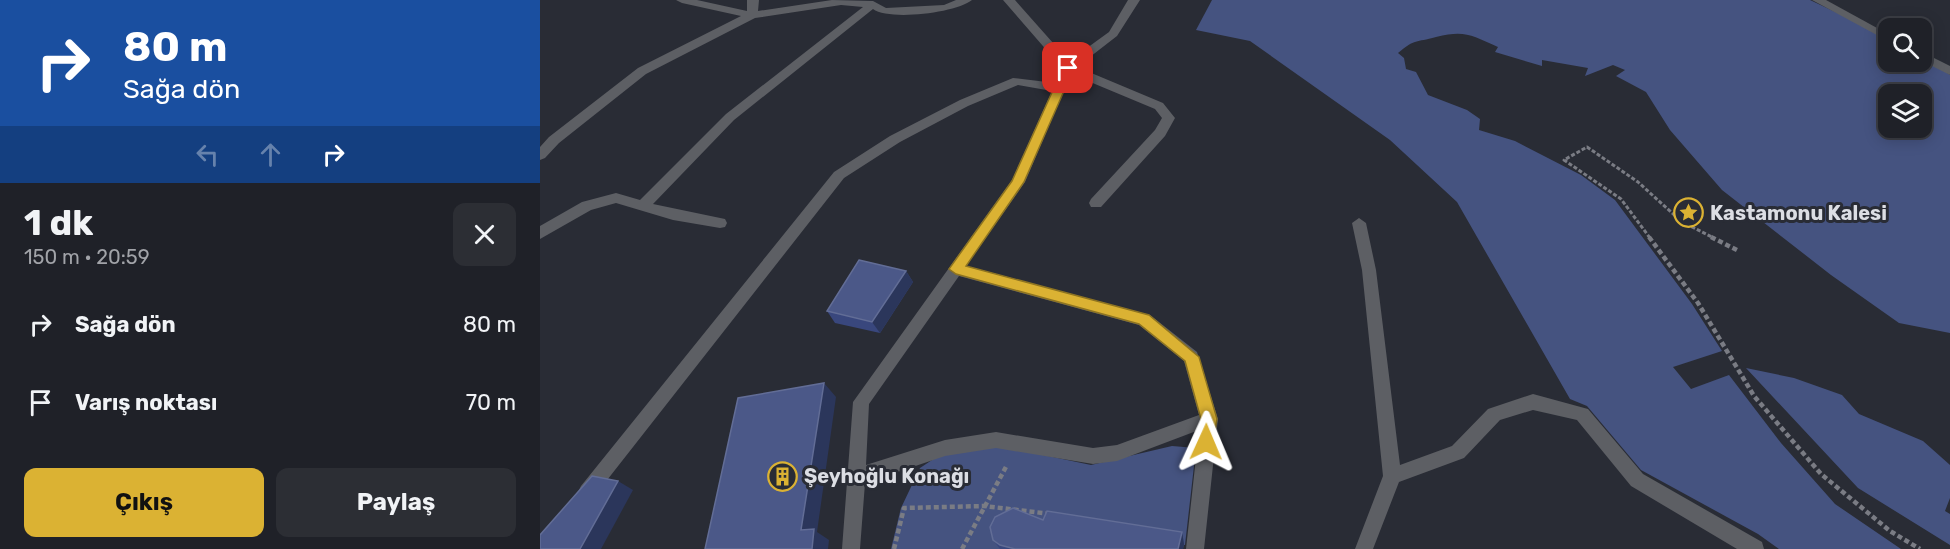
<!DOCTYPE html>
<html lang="tr">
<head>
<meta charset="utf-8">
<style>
	body { margin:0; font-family:Rubik,sans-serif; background:#2c2e34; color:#f1f3f6; height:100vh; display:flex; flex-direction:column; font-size:22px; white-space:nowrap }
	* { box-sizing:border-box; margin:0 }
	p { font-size:20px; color:#a1a3a8 }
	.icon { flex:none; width:33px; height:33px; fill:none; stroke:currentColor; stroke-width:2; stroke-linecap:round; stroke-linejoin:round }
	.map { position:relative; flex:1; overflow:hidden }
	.panel { display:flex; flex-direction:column; background:#1f2128; width:540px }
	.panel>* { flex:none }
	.banner { background:#1a4fa0; color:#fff; overflow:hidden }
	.controls { position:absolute; left:1338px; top:18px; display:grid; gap:12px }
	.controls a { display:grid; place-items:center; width:54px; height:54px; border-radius:12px; background:#1f2128; box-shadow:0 3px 15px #0003,0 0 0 2px #3c3e45; font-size:30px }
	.pin { position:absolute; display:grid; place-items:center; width:51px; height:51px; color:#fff; margin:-26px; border-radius:12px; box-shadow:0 3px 9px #0006 }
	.me { position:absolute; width:66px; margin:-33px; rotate:1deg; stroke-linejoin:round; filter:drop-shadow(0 0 4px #0008) }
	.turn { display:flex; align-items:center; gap:21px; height:126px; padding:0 24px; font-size:27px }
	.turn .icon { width:78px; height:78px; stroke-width:2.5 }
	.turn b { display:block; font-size:42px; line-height:51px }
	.lanes { display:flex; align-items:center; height:57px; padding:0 24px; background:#0003; justify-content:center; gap:30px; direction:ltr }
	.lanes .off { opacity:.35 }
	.round { display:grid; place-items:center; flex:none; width:63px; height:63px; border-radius:12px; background:#2c2e34 }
	.summary { display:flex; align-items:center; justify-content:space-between; height:102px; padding:0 24px }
	h1 { font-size:36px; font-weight:700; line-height:45px }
	.primary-button { display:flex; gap:12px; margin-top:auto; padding:12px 24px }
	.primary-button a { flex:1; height:69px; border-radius:12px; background:#dbb233; color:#111; font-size:24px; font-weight:700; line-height:69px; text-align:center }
	.primary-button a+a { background:#2c2e34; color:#f1f3f6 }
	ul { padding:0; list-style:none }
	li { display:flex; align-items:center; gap:18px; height:78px; padding:0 24px }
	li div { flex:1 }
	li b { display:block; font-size:22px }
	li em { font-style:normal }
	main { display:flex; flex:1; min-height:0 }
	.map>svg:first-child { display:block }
	.green { fill:#455380; fill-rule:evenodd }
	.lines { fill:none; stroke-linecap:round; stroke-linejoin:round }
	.path-far1 { stroke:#7a7c84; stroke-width:3; stroke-dasharray:4 2; stroke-linecap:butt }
	.path { stroke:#7a7c84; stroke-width:4.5; stroke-dasharray:5 3; stroke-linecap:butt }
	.minor { fill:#5d5f64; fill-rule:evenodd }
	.wall { fill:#39477d }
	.shaded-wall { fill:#2b365b }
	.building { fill:#4b5888; stroke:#626d96; stroke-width:1.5 }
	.route { fill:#dbb233; stroke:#8e7421; stroke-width:1.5 }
	.labels { text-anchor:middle; stroke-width:6; stroke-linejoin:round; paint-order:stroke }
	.poi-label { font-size:20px; font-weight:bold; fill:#dcdee4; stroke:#292c35; text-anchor:start }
</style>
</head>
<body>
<main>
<section class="panel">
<div class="banner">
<div class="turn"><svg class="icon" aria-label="right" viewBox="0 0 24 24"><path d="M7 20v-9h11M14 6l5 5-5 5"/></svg><div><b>80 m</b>Sağa dön</div></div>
<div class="lanes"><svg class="icon off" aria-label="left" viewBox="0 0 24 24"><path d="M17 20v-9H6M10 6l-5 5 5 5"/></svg><svg class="icon off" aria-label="ahead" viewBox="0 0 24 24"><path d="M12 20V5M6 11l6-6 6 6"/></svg><svg class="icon" aria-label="right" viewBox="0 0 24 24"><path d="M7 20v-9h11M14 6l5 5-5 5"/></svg></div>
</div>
<div class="summary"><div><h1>1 dk</h1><p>150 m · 20:59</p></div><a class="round"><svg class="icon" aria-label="close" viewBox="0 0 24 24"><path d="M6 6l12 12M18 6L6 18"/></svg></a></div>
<ul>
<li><svg class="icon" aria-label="right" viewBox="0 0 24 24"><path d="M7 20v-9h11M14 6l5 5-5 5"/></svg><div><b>Sağa dön</b></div><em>80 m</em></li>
<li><svg class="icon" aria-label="arrive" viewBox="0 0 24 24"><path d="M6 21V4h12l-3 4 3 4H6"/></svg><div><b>Varış noktası</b></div><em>70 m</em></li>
</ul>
<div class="primary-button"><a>Çıkış</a><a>Paylaş</a></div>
</section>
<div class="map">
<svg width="1410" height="549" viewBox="0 0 1410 549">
	<rect width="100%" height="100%" fill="#292c35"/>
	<g class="green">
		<path d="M672 0H1270L1348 37V62H1382V55L1410 75V333L1359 323 1291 275 1182 190 1130 130 1106 92 1076 76 1085 70 1073 65 1045 76 1048 68 1002 60V66L955 52 958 47C931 35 925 30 896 37 875 43 876 38 858 53L864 58 866 69 876 72 888 95 927 110 940 119 939 130 975 141 1041 175 1075 200 1152 304 1182 351 1133 367 1151 389 1189 375 1241 443 1295 504 1361 549H1239L1218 534 1101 470 1047 406 1030 399 917 202 850 140 710 41 656 30ZM1348 94H1382V128H1348Z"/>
		<polygon points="1206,368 1254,378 1302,395 1319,414 1383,441 1410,465 1410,498 1405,511 1410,514 1410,545 1318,488"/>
		<polygon points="632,446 656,448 645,545 514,525 506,549 351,549 361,508 380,468 398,456 451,447 475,449 551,465"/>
	</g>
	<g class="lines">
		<polyline class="path-far1" points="1110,238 1081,199 1024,160 1047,147 1098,182 1142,222 1174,238"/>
		<g class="path">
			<polyline points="1109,237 1158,303 1214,396 1281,474 1350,531 1380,549"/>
			<polyline points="1171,237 1199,251"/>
			<polyline points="354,549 364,508 444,506 511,514"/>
			<polyline points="422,549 467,465"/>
		</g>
		<g class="minor">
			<path d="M136 0H157L207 11V0H219L218 11 292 0 333 1 346 8 404 5 416 0H432C416 13 349 21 333 9L194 120 113 204 185 219 187 223 185 227 180 228 133 220 76 203 51 210 0 239V226L42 202 76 193 100 200 186 114 323 7 301 5 215 18 106 74 19 143 5 158 0 160V147L9 137 98 68 201 16 142 3Z"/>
			<path d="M463 0H475L529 61 569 32 588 0H600L577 36 537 67 623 103 635 118 625 136 561 207H551L549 203 551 199 615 130 622 118 615 109 531 74 485 182 426 266 610 315 657 352 678 419 664 549H646L659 430 577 461 553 464 456 448 405 456 325 483 320 549H302L313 402 472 180 512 91 478 85 428 106 360 142 304 178 53 498 47 501 41 498 38 492 41 486 294 172 350 136 420 100 473 78 515 83 522 68ZM419 276 599 325 644 361 659 415 577 445 553 448 456 432 405 440 326 465 329 404Z"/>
			<polygon points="1272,0 1286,0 1348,34 1348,41"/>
			<polygon points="1382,52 1410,66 1410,75 1382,61"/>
			<polygon points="819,218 826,223 836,270 860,465 912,446 948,409 993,394 1048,409 1103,474 1222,542 1224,549 1197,549 1091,486 1037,420 993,410 960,420 924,458 859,482 833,549 815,549 843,476 822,270 812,223"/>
		</g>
	</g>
	<g class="wall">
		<polygon points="366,271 373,282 340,333 295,323 287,311"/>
		<polygon points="503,520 642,532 644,544 643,549 460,549 453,540"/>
	</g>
	<g class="shaded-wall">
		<polygon points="366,271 373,282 340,333 332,322"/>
		<polygon points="284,383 296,397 277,532 289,540 288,549 272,549 261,530"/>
		<polygon points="78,481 93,490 61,549 40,549"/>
		<polygon points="642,532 644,544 643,549 638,549"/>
	</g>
	<g class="building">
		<polygon points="319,260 366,271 332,322 287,311"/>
		<polygon points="284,383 261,530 274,529 272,549 165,549 198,398"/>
		<polygon points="52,476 78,481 40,549 0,549 0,535"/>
		<polygon points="473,508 503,520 507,511 642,532 638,549 475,549 460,545 453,540 450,527 455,517"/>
	</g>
	<polygon class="route" points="528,65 534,68 484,182 426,266 609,315 659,357 677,419 672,448 666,450 661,448 659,442 661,419 645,361 599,324 416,274 409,269 472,181 523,68"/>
	<defs>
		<symbol id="sight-ring" viewBox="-11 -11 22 22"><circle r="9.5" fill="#292c35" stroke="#dbb233" stroke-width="1.5"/><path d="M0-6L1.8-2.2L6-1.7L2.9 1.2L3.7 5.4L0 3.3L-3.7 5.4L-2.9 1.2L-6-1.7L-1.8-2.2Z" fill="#dbb233"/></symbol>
		<symbol id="building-ring" viewBox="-11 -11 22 22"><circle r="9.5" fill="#292c35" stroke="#dbb233" stroke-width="1.5"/><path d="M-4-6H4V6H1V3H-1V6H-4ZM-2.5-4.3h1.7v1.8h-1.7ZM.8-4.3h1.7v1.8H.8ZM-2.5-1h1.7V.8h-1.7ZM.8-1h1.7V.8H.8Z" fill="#dbb233"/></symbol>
	</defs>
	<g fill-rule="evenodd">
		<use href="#sight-ring" x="1132" y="196" width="33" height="33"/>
		<use href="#building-ring" x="226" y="460" width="33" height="33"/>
	</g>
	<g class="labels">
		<g class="poi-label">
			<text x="1170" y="220">Kastamonu Kalesi</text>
			<text x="264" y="483">Şeyhoğlu Konağı</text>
		</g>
	</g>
</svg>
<div class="controls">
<a><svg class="icon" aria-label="search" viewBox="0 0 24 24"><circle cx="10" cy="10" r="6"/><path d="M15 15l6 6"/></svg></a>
<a><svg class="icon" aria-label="layers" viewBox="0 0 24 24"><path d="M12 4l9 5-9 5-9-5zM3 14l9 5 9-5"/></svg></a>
</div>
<div class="pin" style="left:528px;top:68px;background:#d93025"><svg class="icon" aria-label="arrive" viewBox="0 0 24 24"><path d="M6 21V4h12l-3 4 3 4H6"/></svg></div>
<svg class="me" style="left:666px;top:442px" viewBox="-20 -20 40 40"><path d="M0-17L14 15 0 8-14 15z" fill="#dbb233" stroke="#fff" stroke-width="4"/></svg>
</div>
</main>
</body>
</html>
